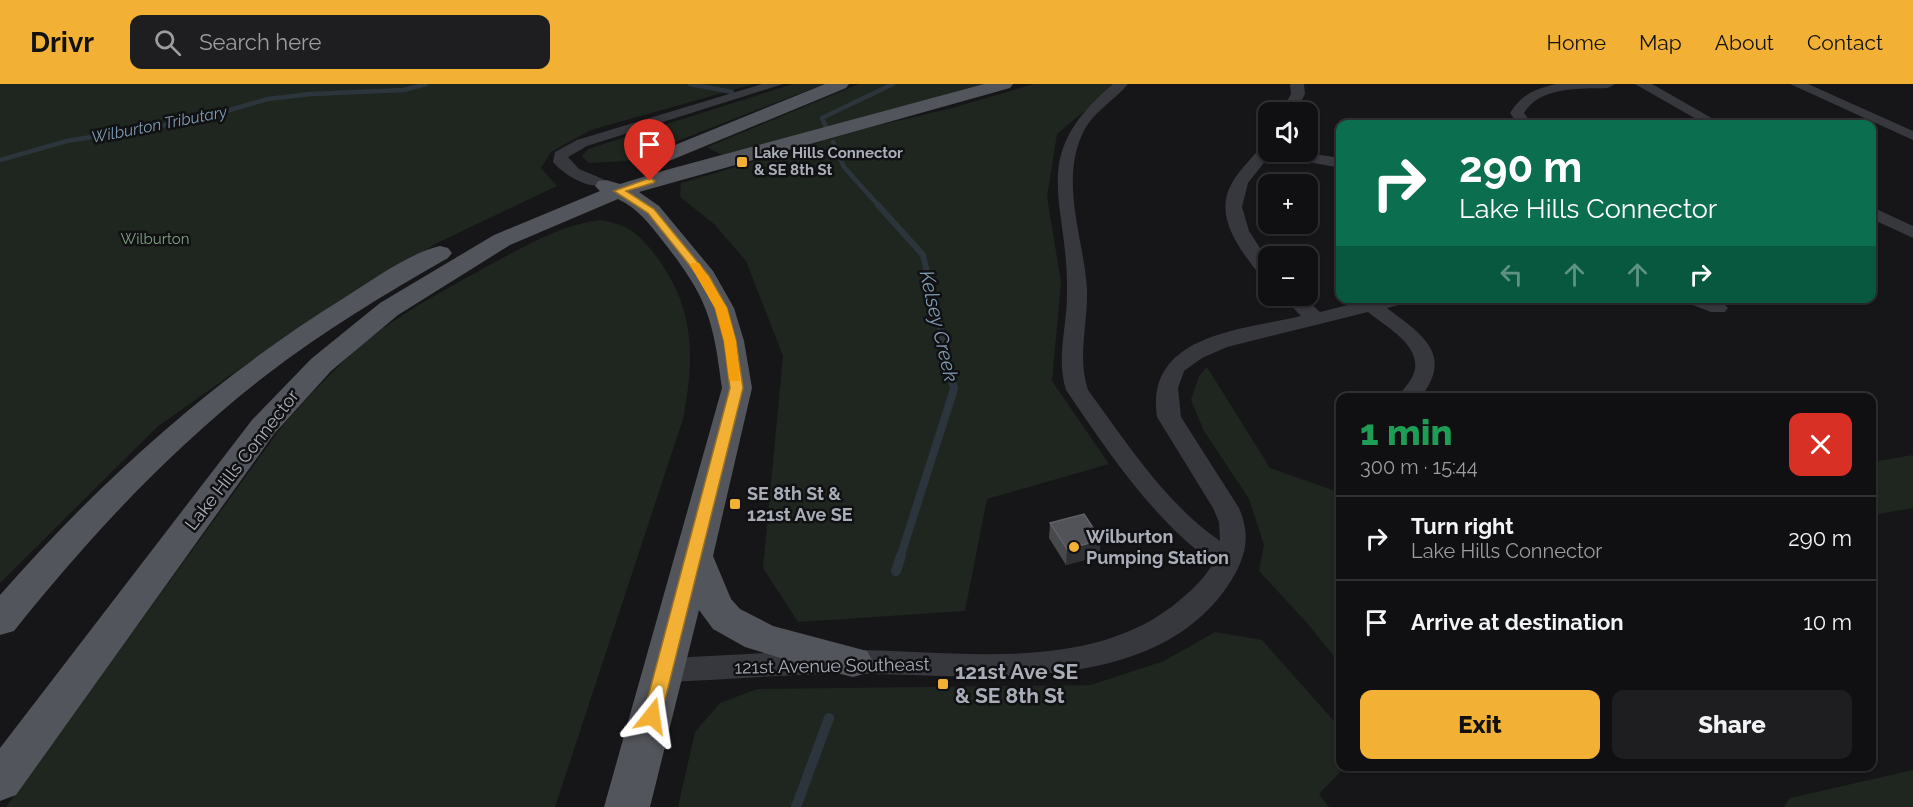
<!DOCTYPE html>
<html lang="en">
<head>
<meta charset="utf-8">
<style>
	body { margin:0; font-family:Raleway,sans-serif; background:#1e1e20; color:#f1f3f6; height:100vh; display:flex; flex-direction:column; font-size:22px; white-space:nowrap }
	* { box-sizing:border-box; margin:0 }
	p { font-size:20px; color:#9c9d9f }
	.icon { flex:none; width:33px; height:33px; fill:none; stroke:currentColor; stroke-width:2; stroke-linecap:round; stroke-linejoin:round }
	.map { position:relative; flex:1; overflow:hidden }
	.sheet { position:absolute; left:1336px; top:309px; width:540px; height:378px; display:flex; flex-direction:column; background:#101012; border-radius:12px; box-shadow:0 2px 4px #0004,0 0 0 2px #303032 }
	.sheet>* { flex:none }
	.guide { position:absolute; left:1336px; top:36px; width:540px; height:183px; border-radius:12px; box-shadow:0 2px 4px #0004,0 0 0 2px #303032; background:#0b6e4f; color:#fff; overflow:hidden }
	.fabs { position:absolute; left:1258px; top:18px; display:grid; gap:12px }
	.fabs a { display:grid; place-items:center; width:60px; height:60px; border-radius:12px; background:#101012; box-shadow:0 2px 4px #0004,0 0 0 2px #303032; font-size:30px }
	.pin { position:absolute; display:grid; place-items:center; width:51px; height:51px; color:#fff; margin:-62px -26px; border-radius:50% 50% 50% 0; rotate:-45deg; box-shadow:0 0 6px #0007 }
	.pin .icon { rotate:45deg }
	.me { position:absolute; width:66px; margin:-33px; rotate:15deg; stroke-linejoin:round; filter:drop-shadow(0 0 4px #0008) }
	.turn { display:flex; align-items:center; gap:21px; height:126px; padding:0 24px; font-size:27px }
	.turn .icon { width:78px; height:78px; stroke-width:2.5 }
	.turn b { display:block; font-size:42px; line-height:51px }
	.lanes { display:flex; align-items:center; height:57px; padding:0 24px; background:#0003; justify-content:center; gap:30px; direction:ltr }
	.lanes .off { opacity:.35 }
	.round { display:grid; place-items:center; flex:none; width:63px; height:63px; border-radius:12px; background:#1e1e20 }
	.head { display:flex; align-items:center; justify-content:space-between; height:102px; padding:0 24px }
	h1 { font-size:36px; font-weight:800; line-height:45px; color:#1e9e55 }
	.button { display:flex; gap:12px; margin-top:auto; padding:12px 24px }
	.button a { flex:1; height:69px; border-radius:12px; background:#f2b134; color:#111; font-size:24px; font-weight:800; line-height:69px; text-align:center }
	.button a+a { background:#1e1e20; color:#f1f3f6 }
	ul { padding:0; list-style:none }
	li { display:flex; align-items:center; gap:18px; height:84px; padding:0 24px; border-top:2px solid #303032 }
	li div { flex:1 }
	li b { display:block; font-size:22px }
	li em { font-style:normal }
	header { display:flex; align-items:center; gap:36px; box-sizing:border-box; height:84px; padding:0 30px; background:#f2b134; color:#111 }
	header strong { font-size:28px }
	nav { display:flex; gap:33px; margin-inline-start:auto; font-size:21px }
	.search { width:420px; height:54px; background:#1e1e20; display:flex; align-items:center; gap:15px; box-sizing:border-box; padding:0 21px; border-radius:12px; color:#9c9d9f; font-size:22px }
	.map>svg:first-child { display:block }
	.green { fill:#1e261f }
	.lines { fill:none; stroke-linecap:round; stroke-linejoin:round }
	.stream-far3 { stroke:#2c353c; stroke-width:4.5 }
	.stream-far2 { stroke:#2c353c; stroke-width:6 }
	.stream-far1 { stroke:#2c353c; stroke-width:8 }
	.stream { stroke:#2c353c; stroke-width:10 }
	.minor { fill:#37383d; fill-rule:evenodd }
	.major { fill:#53555c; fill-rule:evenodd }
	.wall { fill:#47494d }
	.shaded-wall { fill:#2f3033 }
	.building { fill:#525359; stroke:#5f6168; stroke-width:1.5 }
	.route { fill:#f2b134; stroke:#9d7322; stroke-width:1.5 }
	.slow { fill:#f59e0b }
	.poi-dot { fill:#f2b134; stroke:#111113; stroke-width:2 }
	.labels { text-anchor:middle; stroke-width:5; stroke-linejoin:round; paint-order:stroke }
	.far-poi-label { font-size:15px; font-weight:bold; fill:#a8adb8; stroke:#111113; text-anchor:start }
	.far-park-label { font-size:15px; fill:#7fa381; stroke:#111113 }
	.far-water-label { font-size:16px; font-style:italic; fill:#7f9bb3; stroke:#111113 }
	.street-label { font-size:18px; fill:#a8adb8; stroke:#111113 }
	.poi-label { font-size:18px; font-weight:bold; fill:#a8adb8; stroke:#111113; text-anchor:start }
	.water-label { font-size:20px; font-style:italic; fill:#7f9bb3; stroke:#111113 }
	.near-poi-label { font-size:21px; font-weight:bold; fill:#a8adb8; stroke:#111113; text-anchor:start }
</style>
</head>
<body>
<header>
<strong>Drivr</strong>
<div class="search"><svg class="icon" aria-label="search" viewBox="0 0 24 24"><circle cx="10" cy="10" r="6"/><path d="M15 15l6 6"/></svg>Search here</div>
<nav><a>Home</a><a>Map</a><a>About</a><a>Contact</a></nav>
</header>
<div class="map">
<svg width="1913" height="723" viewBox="0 0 1913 723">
	<rect width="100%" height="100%" fill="#161618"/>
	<g class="green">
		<polygon points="0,0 754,0 591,46 551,68 541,84 557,102 437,159 286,252 157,343 0,499"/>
		<polygon points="793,0 824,0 626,77 589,79 582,72 588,65"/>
		<polygon points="859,0 985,0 722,71 707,63"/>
		<polygon points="1034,0 1117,0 1057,50 1047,113 1061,198 1052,297 1109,380 987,415 965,527 798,538 763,484 783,272 746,177 714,140 680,113 681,99 867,44 952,24"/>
		<path d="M600 136C628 140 639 150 656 172 695 224 695 273 683 335L555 723H6L283 341C316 305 351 265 392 238 425 216 461 197 495 178 529 160 562 141 600 136Z"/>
		<polygon points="1207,283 1270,384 1341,409 1341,581 1308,540 1259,487 1264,461 1249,415 1204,347 1191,316 1199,292"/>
		<polygon points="1913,371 1913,424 1872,431 1872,378"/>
		<polygon points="1215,548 1262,556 1341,645 1341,682 1345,683 1319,710 1329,723 678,723 695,648 720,619 757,605 1091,601 1164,577"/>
		<polygon points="1913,686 1913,723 1784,723 1790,714"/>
	</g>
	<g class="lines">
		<g class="stream-far3">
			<polyline points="690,0 732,8"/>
			<polyline points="826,43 822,34 893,0"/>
			<polyline points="833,58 844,83 879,122"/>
			<polyline points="0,76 67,57 195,36 268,15 311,10 404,6 426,0"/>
		</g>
		<polyline class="stream-far2" points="878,121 923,171 948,277"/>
		<polyline class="stream-far1" points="900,474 954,305 947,275"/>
		<g class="stream">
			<polyline points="896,487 901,472"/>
			<polyline points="796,723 829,634"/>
		</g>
		<g class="minor">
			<path d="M762 0H783L587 62 568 73 579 85 603 95 605 98 603 101C587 105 563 90 553 78L555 68 577 56Z"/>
			<path d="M1113 0H1128C1113 18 1092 28 1082 51 1060 99 1084 156 1087 205 1088 240 1077 272 1088 306 1127 359 1165 419 1220 457L1219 438 1213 424 1157 333C1145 250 1242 246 1301 232L1282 212H1302L1320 228 1376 214H1412L1410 218 1387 224C1421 250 1455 270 1420 314H1397C1403 305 1413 296 1415 285 1419 260 1385 242 1368 228L1227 263 1202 274 1184 287 1178 304 1181 333 1239 424C1252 454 1245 476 1227 503 1145 621 954 587 832 590 776 591 720 596 664 598L653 594 649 586 653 578 664 574C728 572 791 566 855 566 961 567 1093 590 1180 516 1193 505 1205 494 1213 479 1151 433 1109 369 1066 306 1056 273 1067 244 1067 210 1069 115 1025 74 1113 0Z"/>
			<polygon points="1290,0 1304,0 1305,10 1295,28 1281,28 1291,10"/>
			<path d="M1556 0H1615L1608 4C1580 5 1540 2 1524 29L1532 40H1518L1510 29C1522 10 1535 5 1556 0Z"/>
			<polygon points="1635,0 1652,0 1722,40 1705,40"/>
			<polygon points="1790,0 1808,0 1913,47 1913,56"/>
			<path d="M1269 57V68H1300L1341 74V84L1270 71 1248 99 1242 123 1249 147 1269 178V196L1262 194C1242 168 1212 133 1232 99 1240 84 1254 73 1264 59Z"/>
			<polygon points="1872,123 1913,142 1913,154 1872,135"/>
			<path d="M1683 214C1697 214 1718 211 1728 224L1725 228H1711L1685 218Z"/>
		</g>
		<g class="major">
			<polygon points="825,0 849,0 846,4 657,82 643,82 640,78 643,74"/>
			<path d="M984 0H1013L1010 4 639 108 659 122 713 187 734 224 744 257 752 304 713 472 731 515 740 525 773 542 867 567 873 578 867 589 853 593 800 580 745 563 713 545 699 526 650 723H604L722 304C713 233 707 213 662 156 649 139 637 124 618 115L510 161 398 231 331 287 274 350 16 711 0 717V664L252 336 311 275 380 219 494 151 600 107 595 102 598 97 606 96 620 100 666 86Z"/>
			<path d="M440 162 448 164 452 169 448 174C385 210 323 247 265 292 170 366 89 453 14 547L0 551V511C101 396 213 295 344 214 371 197 409 169 440 162Z"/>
		</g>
	</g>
	<polygon class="wall" points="1050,439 1099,472 1066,481 1049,454"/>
	<polygon class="shaded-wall" points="1101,456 1099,472 1066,481 1067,465"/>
	<polygon class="building" points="1084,430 1101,456 1067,465 1050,439"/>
	<polygon class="route" points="650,94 655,97 653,99 626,107 654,125 709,192 727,224 736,257 743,304 661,632 658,637 652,639 645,637 643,632 730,304 724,257 715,224 699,193 648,129 614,107"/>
	<polygon class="slow" points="692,179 699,179 727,224 736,257 740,297 731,297 729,295 724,257 715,224 690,181"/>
	<g class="poi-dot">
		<rect x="736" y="72" width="12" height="12" rx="3"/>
		<rect x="729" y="414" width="12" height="12" rx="3"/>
		<circle cx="1074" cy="463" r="6"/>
		<rect x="937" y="594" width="12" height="12" rx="3"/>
	</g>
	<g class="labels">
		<g class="far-poi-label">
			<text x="754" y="74">Lake Hills Connector<tspan x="754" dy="17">&amp; SE 8th St</tspan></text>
		</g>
		<g class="far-park-label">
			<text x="155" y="160">Wilburton</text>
		</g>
		<g class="far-water-label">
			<text transform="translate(159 40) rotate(-11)" y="6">Wilburton Tributary</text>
		</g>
		<g class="street-label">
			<text transform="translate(242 376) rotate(-52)" y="6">Lake Hills Connector</text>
			<text transform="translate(832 582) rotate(-1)" y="6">121st Avenue Southeast</text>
		</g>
		<g class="poi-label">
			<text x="747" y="416">SE 8th St &amp;<tspan x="747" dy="21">121st Ave SE</tspan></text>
			<text x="1086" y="459">Wilburton<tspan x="1086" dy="21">Pumping Station</tspan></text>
		</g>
		<g class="water-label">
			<text transform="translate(939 242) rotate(77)" y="7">Kelsey Creek</text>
		</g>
		<g class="near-poi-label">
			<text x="955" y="595">121st Ave SE<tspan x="955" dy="24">&amp; SE 8th St</tspan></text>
		</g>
	</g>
</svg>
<div class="fabs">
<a><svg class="icon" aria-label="sound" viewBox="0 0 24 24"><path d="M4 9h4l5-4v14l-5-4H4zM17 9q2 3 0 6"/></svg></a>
<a>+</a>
<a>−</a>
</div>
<div class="pin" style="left:650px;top:97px;background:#d93025"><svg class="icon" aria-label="arrive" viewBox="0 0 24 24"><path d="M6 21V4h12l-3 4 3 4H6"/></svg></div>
<svg class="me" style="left:652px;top:632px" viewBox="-20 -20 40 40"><path d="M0-17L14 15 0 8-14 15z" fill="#f2b134" stroke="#fff" stroke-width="4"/></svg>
<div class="guide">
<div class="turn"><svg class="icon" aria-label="right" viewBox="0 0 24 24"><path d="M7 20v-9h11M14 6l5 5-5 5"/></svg><div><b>290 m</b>Lake Hills Connector</div></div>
<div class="lanes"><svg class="icon off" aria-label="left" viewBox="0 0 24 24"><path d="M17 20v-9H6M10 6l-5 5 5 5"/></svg><svg class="icon off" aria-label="ahead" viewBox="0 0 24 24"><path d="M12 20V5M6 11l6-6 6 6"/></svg><svg class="icon off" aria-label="ahead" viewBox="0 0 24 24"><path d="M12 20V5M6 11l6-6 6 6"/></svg><svg class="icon" aria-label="right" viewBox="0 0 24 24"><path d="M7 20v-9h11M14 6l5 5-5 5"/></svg></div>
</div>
<section class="sheet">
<div class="head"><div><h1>1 min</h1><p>300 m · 15:44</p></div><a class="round" style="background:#d93025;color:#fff"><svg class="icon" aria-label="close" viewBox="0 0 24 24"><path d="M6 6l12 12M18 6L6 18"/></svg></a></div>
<ul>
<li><svg class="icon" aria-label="right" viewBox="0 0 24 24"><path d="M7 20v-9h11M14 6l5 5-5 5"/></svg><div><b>Turn right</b><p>Lake Hills Connector</p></div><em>290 m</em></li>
<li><svg class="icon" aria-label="arrive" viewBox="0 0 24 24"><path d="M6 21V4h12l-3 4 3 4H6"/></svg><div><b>Arrive at destination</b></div><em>10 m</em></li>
</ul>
<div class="button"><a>Exit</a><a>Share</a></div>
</section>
</div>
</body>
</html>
